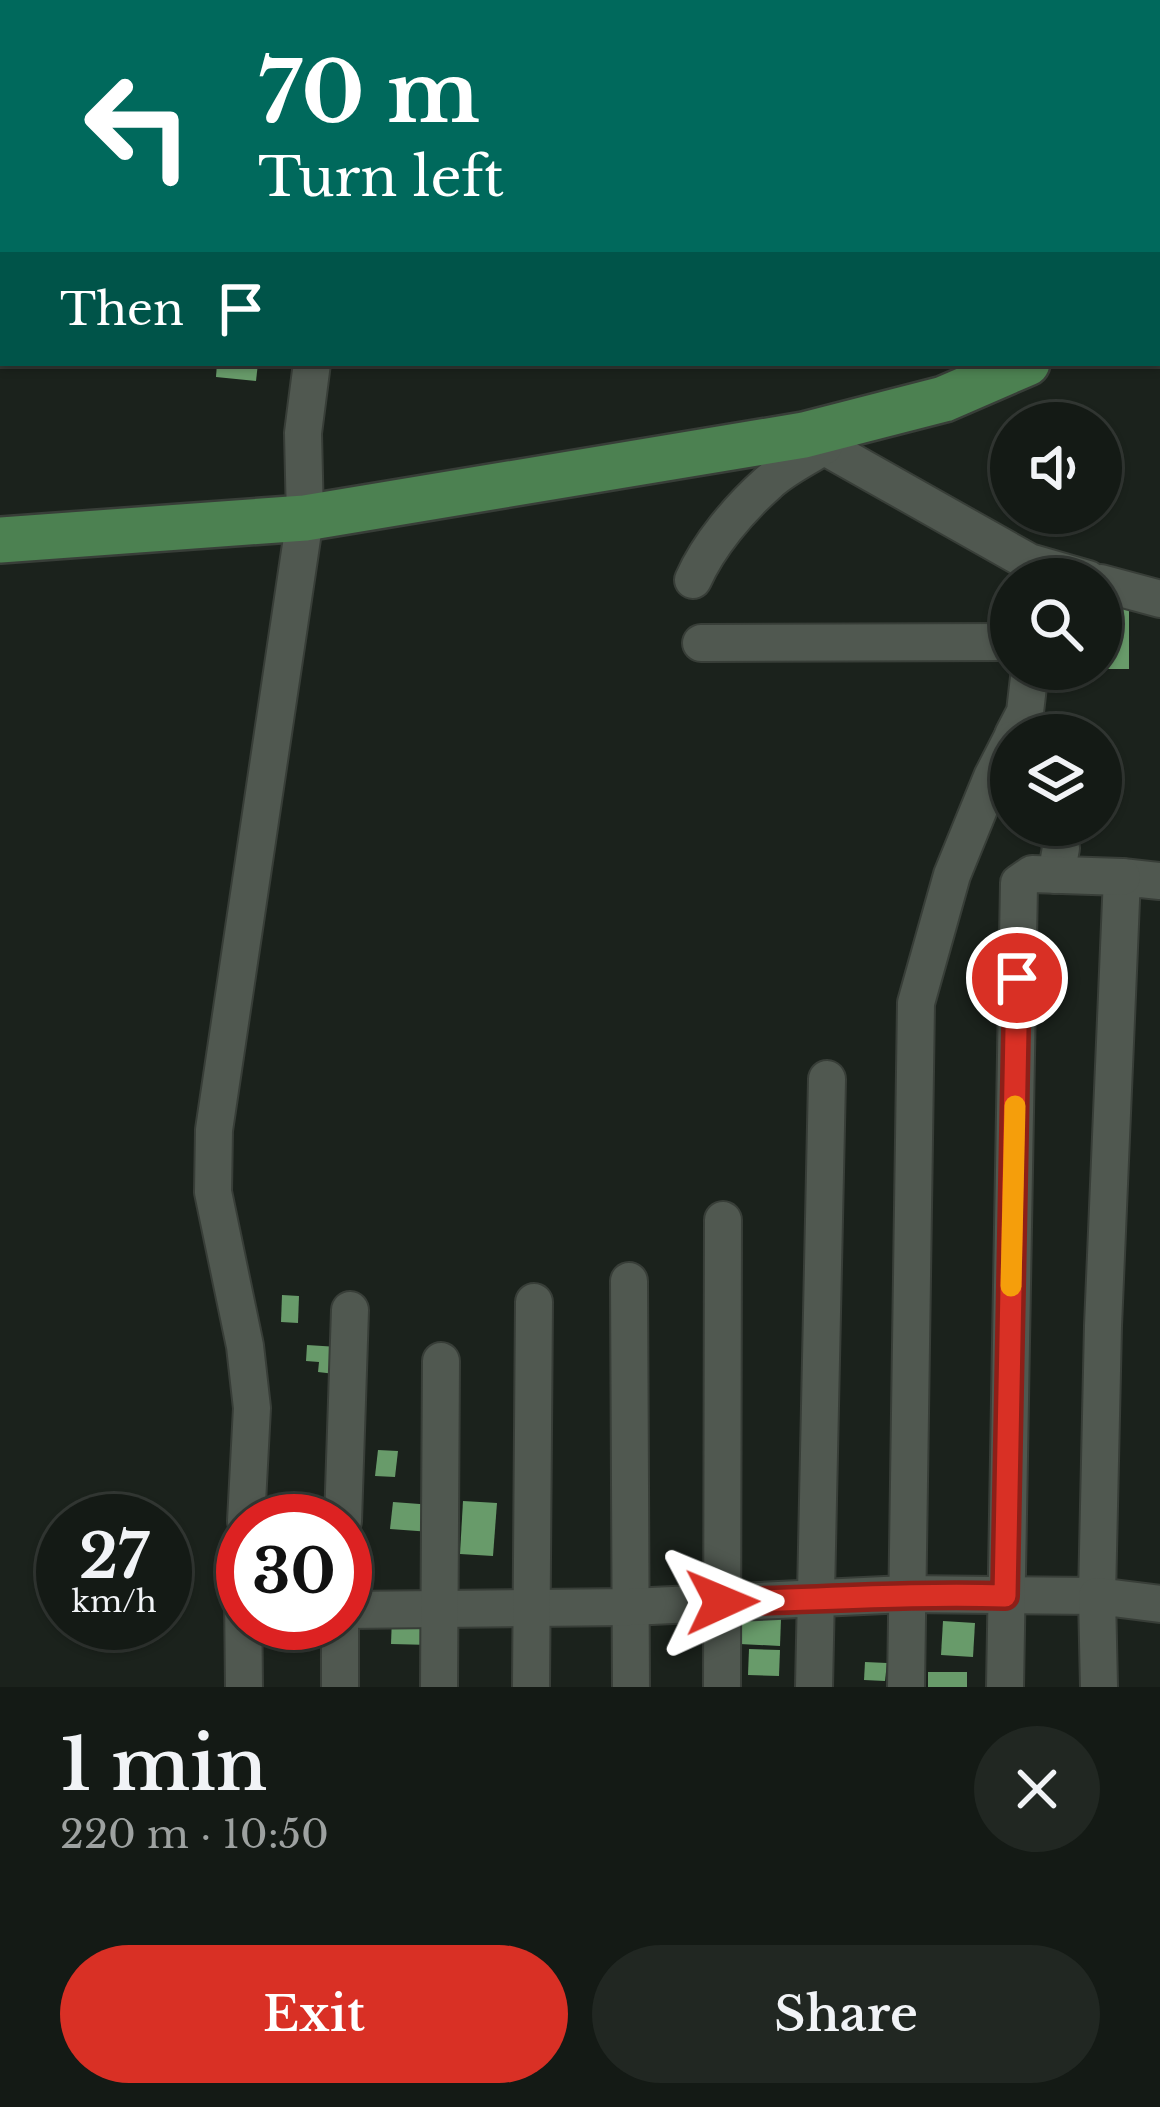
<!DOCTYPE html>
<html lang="en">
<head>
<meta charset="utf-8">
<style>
	body { margin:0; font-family:"Libre Baskerville",serif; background:#212722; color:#f1f3f6; height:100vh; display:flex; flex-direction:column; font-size:45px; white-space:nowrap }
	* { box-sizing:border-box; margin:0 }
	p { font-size:39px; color:#9da1a0 }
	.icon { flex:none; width:66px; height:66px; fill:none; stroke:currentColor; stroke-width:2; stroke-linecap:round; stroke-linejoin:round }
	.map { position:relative; height:1687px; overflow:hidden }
	.details { display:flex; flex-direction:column; background:#141a15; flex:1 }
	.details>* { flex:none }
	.top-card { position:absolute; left:0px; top:0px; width:1161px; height:366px; box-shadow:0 3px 9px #0004,0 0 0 3px #333834; background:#00695c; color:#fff; overflow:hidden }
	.controls { position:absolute; left:990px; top:402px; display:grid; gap:24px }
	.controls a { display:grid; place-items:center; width:132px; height:132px; border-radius:50%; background:#141a15; box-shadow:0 3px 9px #0004,0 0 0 3px #333834; font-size:60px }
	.speed { position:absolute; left:36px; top:1494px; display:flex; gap:24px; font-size:60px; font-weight:700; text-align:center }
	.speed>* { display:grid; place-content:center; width:156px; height:156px; border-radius:50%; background:#141a15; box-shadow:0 3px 9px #0004,0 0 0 3px #333834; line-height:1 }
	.speed small { font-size:30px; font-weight:400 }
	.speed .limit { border:18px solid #d22; background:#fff; color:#111 }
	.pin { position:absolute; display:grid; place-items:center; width:102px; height:102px; color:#fff; margin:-51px; border:6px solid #fff; border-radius:50%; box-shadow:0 3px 12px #0007 }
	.me { position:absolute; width:132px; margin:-66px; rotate:89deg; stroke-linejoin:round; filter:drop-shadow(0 0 9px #0008) }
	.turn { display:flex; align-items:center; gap:42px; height:252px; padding:0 60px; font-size:54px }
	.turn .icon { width:156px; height:156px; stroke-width:2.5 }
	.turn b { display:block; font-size:84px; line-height:102px }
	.then { display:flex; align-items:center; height:114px; padding:0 60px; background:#0003; gap:24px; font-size:45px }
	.round { display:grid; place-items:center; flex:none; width:126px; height:126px; border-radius:63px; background:#212722 }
	.head { display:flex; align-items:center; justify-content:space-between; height:204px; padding:0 60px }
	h1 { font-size:72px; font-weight:600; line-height:90px }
	.cta { display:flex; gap:24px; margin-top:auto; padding:24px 60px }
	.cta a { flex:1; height:138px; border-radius:72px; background:#d93025; color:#fff; font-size:48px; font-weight:600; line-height:138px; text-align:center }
	.cta a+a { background:#212722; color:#f1f3f6 }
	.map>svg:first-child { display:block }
	.building { fill:#689b6a }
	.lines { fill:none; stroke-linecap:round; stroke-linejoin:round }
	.minor-casing { stroke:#383e38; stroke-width:40 }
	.major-casing { stroke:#383e38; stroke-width:50 }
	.minor { stroke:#505850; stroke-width:36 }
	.major { stroke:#4c8151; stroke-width:45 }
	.route-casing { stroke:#8d1f18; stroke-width:30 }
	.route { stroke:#d93025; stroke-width:21 }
	.slow { stroke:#f59e0b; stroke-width:21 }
</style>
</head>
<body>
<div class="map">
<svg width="1160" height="1687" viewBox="0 0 1160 1687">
	<rect width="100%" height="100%" fill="#1b221c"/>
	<g class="building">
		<polygon points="217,363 258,363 256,381 216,377"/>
		<polygon points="1129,607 1129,669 1101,669 1101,608"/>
		<polygon points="282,1295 299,1296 298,1323 281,1322"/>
		<polygon points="307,1345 338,1347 335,1374 318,1372 319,1362 306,1361"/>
		<polygon points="378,1450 398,1451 395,1477 375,1476"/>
		<polygon points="463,1501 497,1503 493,1556 460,1554"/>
		<polygon points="393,1502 433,1505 431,1532 390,1529"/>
		<polygon points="392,1617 432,1618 431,1645 391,1644"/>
		<polygon points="741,1618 781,1619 780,1646 740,1644"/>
		<polygon points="943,1621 975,1623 973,1657 941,1655"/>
		<polygon points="749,1649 780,1650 779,1676 748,1675"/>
		<polygon points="865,1662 887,1663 885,1681 864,1680"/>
		<rect x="928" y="1672" width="39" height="15"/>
	</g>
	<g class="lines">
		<defs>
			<g id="minor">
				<polyline points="1098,0 1098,3"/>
				<polyline points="376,3 377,0"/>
				<polyline points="969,3 986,0"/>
				<polyline points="804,435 1029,562 1088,579"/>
				<path d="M693 580C709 544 739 509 768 483 784 468 806 458 824 446"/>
				<polyline points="1101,583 1160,599"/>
				<polyline points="701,643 1011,642"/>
				<polyline points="1013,735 1025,712 1030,669"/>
				<polyline points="1056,875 1061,848 1056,825"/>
				<polyline points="629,1281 631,1687"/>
				<polyline points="246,1521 252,1408 245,1346 213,1192 214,1130 305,518 303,433 312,363"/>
				<polyline points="343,1521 350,1310"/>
				<polyline points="243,1592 244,1687"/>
				<polyline points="345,1610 630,1607 906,1594 1097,1596 1103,1326 1122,877 1160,881"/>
				<polyline points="340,1687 340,1623"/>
				<polyline points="439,1687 441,1361"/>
				<polyline points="531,1687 534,1302"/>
				<polyline points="722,1687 723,1220"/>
				<polyline points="814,1687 827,1079"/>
				<polyline points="906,1687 916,1003 952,875 992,777 1011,740"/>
				<polyline points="1005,1687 1019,883 1032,874 1122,877"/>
				<polyline points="1099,1687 1097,1596 1160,1604"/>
			</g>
			<g id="major">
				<polyline points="1158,283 1160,281"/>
				<polyline points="0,540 305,518 804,435 944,399 1027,363"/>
			</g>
		</defs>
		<use href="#minor" class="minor-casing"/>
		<use href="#major" class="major-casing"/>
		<use href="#minor" class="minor"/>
		<use href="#major" class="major"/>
	</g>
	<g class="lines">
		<defs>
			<path id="route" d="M722 1602C817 1600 911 1593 1005 1596L1017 978"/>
		</defs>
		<use href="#route" class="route-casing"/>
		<use href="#route" class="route"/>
		<polyline class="slow" points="1011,1286 1015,1106"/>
	</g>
</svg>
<div class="controls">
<a><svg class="icon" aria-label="sound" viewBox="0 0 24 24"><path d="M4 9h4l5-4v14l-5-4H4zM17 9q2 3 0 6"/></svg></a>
<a><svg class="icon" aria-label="search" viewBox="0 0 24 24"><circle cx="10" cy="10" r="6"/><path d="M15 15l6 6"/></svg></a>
<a><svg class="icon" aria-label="layers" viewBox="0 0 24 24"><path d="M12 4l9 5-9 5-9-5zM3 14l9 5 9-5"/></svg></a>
</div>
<div class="speed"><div>27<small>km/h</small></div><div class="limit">30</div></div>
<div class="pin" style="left:1017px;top:978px;background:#d93025"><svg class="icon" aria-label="arrive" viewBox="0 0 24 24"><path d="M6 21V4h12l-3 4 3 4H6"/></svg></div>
<svg class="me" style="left:722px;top:1602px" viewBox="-20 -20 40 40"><path d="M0-17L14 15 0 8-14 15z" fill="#d93025" stroke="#fff" stroke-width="4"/></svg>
<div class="top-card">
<div class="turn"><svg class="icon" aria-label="left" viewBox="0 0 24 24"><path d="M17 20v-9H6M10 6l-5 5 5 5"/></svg><div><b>70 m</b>Turn left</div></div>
<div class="then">Then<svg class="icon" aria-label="arrive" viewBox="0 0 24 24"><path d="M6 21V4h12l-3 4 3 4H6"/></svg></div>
</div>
</div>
<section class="details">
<div class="head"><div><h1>1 min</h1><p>220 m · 10:50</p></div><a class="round"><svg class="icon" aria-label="close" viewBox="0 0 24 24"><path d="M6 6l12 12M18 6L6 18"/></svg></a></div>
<div class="cta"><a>Exit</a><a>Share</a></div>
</section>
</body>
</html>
